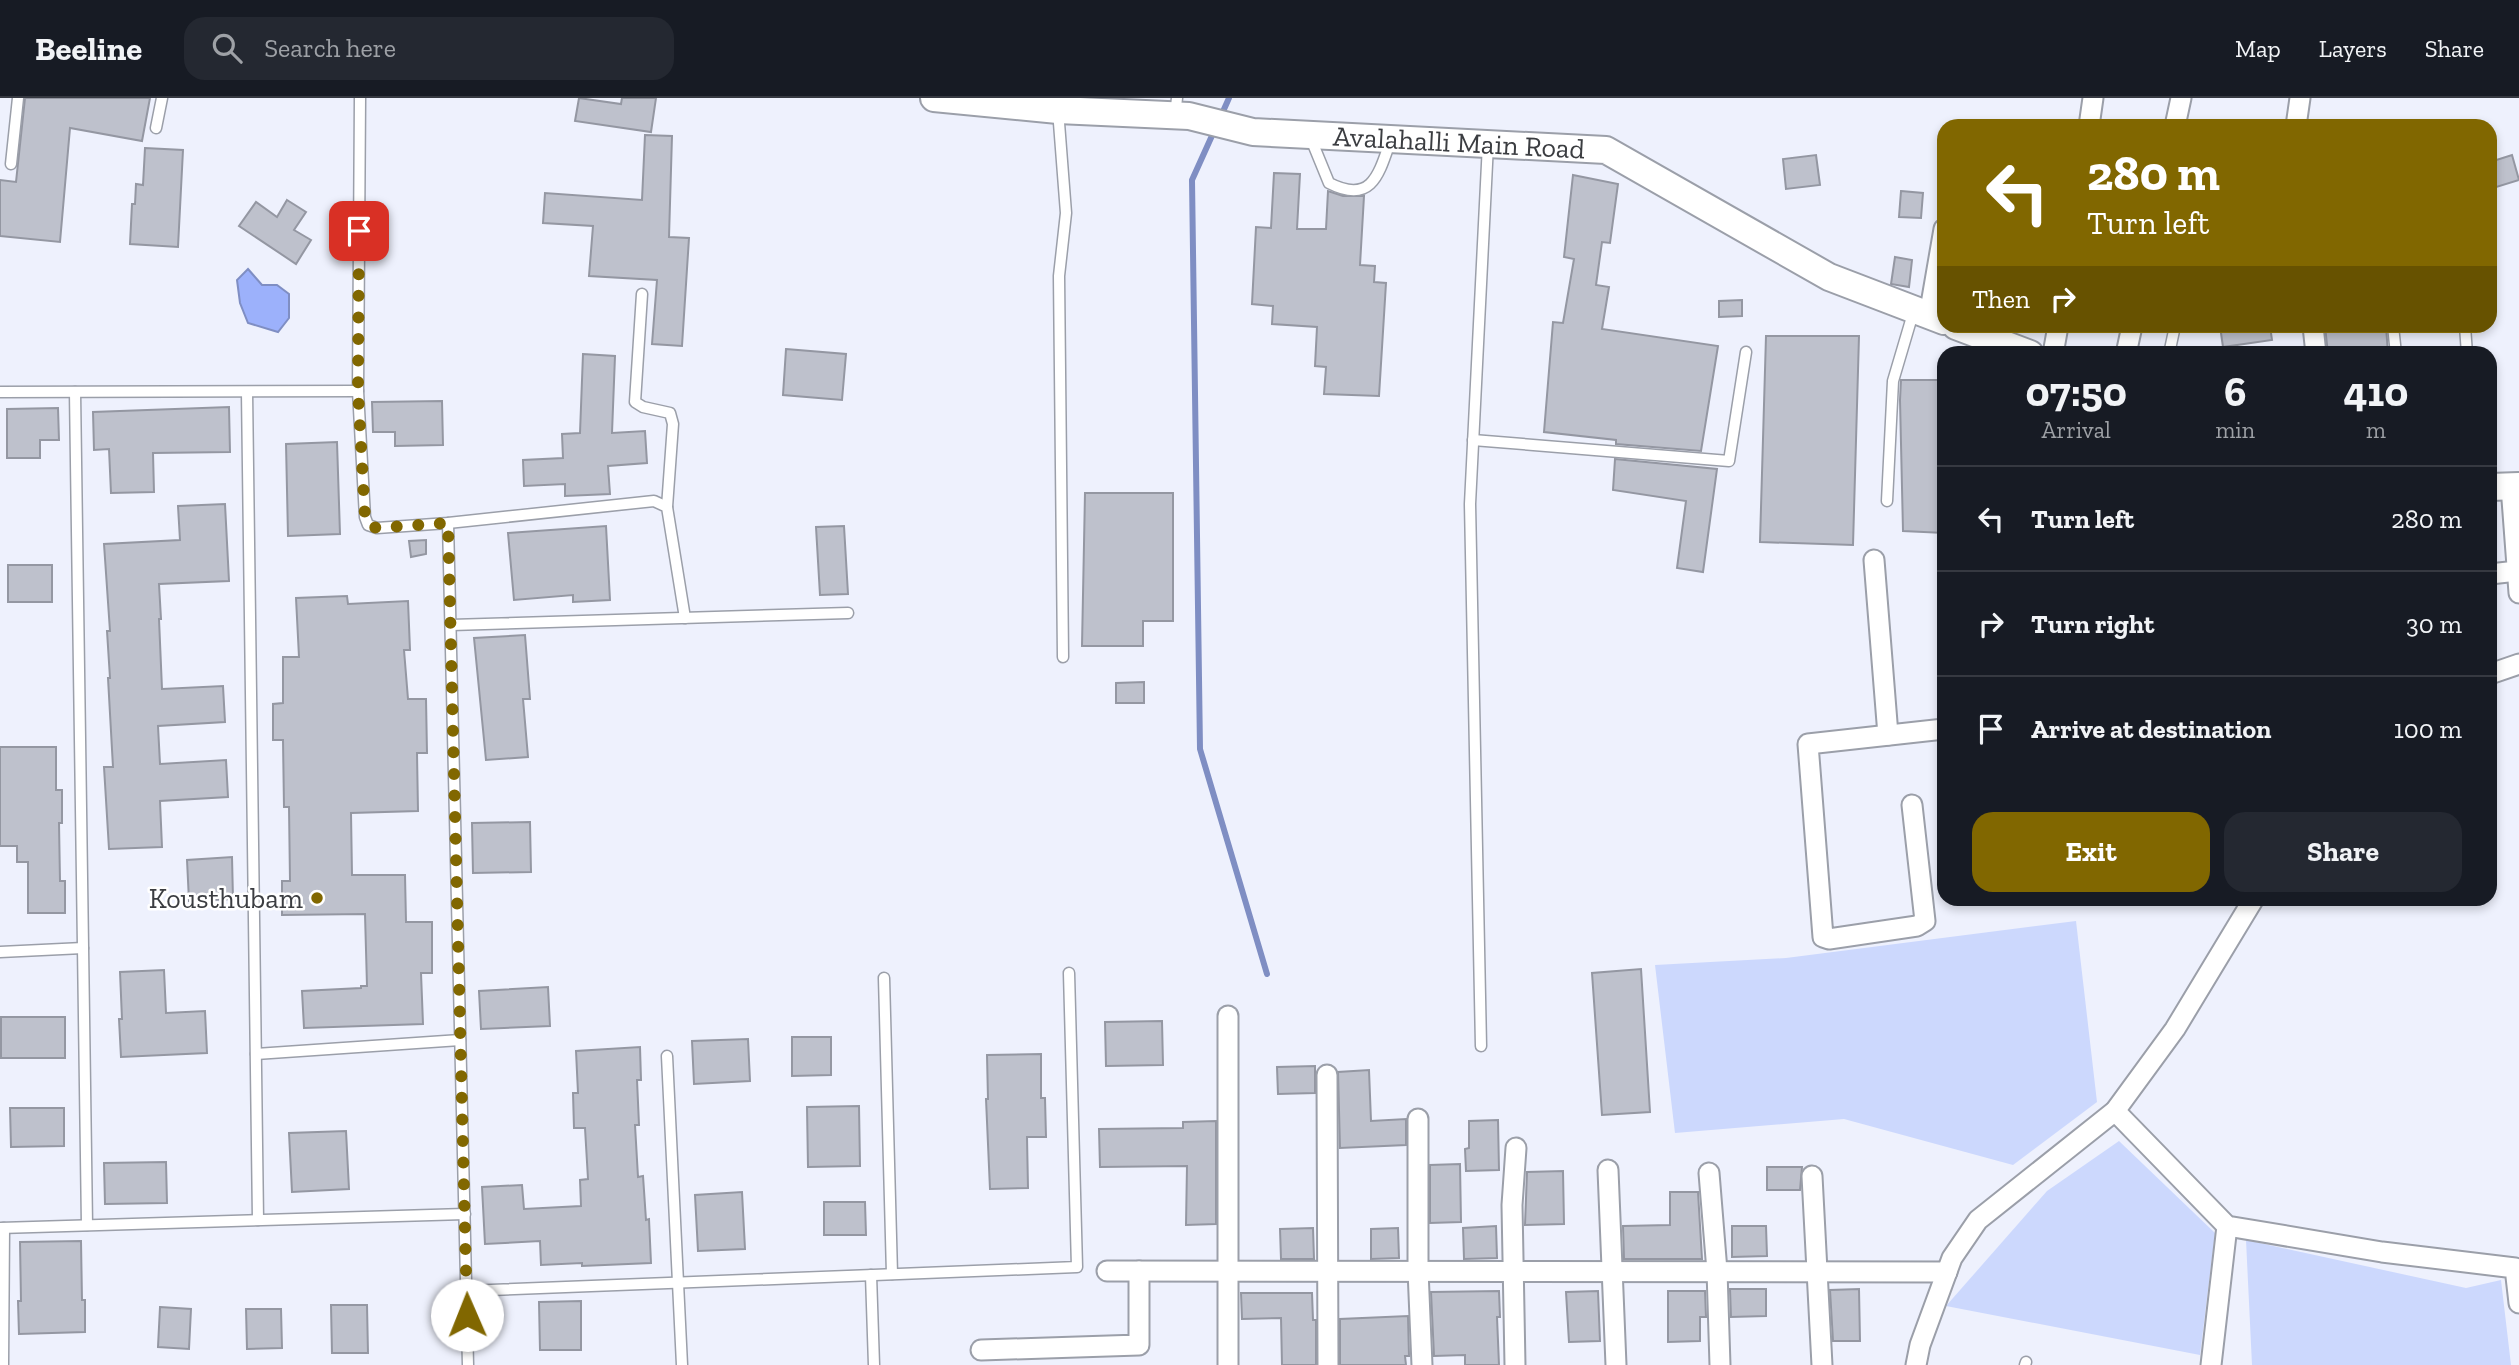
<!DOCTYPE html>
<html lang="en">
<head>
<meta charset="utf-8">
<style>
	body { margin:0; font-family:"Zilla Slab",serif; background:#242831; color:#f1f3f6; height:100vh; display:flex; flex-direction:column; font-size:26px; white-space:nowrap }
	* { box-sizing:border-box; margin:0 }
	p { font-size:23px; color:#9ea1a6 }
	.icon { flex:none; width:38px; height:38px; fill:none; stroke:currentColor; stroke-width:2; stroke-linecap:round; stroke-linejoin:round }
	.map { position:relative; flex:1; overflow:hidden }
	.sheet { position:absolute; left:1937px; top:248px; width:560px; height:560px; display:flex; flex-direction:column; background:#171b24; border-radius:21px; box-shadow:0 4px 10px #0003 }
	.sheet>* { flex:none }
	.top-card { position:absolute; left:1937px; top:21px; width:560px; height:214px; border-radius:21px; box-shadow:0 4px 10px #0003; background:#816700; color:#fff; overflow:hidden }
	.pin { position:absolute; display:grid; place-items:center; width:60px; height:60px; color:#fff; margin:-30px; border-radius:14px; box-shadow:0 4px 10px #0006 }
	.me { position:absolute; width:77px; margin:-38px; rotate:359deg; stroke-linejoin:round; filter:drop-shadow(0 0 5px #0008) }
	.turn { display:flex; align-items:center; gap:24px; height:147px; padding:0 35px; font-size:32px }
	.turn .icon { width:91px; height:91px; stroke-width:2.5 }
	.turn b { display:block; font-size:49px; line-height:60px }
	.then { display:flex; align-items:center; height:66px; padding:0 35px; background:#0003; gap:14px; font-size:26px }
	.eta { display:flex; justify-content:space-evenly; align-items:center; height:119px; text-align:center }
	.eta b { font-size:42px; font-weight:800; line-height:49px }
	.button { display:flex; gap:14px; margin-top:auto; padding:14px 35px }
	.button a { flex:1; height:80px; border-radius:21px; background:#816700; color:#fff; font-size:28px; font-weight:800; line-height:80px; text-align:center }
	.button a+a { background:#242831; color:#f1f3f6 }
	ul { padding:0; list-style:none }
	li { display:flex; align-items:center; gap:21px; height:105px; padding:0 35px; border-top:2px solid #363941 }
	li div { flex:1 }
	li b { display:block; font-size:26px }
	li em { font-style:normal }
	header { display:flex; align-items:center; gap:42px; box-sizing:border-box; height:98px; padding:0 35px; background:#171b24; border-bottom:2px solid #363941 }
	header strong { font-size:33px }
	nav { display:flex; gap:38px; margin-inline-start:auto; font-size:24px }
	.search { width:490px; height:63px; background:#242831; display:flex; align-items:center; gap:18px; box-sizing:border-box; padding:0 24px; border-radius:21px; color:#9ea1a6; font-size:26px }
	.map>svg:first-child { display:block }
	.green { fill:#ccd8fd }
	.water { fill:#9cb1fb; stroke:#7f8ec3; stroke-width:2 }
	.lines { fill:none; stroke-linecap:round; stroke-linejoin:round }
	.stream { stroke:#7f8ec3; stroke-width:6 }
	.building { fill:#bec1cc; stroke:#9497a2; stroke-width:2 }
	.service-casing { stroke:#9b9fa9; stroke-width:13 }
	.minor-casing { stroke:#9b9fa9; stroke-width:23 }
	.secondary-casing { stroke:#9b9fa9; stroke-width:30 }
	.service { stroke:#fff; stroke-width:10 }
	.minor { stroke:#fff; stroke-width:19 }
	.secondary { stroke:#fff; stroke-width:26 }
	.route { stroke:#816700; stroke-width:12; stroke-dasharray:0 21.6 }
	.poi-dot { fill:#816700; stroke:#fff; stroke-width:2.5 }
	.labels { text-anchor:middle; stroke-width:5; stroke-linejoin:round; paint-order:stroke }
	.street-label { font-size:28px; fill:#3b3d41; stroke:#fff }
	.poi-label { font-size:28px; fill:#3b3d41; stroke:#fff; text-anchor:end }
</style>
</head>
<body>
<header>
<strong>Beeline</strong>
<div class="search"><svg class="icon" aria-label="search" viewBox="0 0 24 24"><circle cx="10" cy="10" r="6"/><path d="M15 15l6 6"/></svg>Search here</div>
<nav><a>Map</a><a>Layers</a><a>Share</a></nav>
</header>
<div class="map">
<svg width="2519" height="1267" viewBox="0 0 2519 1267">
	<rect width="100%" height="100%" fill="#eef1fd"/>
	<g class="green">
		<polygon points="2076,823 2097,1004 2013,1067 1844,1021 1675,1035 1655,867 1786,860"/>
		<polygon points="2119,1043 2215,1135 2200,1257 1946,1208 2047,1093"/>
		<polygon points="2246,1142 2466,1190 2501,1182 2511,1267 2252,1267"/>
	</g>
	<polygon class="water" points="248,171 262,187 277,187 289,196 289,220 278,234 248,225 240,205 237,182"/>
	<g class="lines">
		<g class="stream">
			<polyline points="1221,18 1229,0"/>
			<polyline points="1215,31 1192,82 1200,651 1267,876"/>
		</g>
	</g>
	<g class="building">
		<polygon points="25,0 150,0 142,43 70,30 60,144 0,138 0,82 16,84"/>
		<polygon points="579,0 621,6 622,0 656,0 651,34 575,23"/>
		<polygon points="645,37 672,38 669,139 689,140 682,248 652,246 657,182 589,178 593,128 543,125 545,95 642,102"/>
		<polygon points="145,50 183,52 178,149 130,146 132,106 135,106 136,86 143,87"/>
		<polygon points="1816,57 1820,87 1786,91 1783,61"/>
		<polygon points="2512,57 2519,82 2490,91 2490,64"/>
		<polygon points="1274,75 1300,76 1297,131 1326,131 1328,93 1343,98 1364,98 1360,167 1375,168 1374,184 1386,185 1379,298 1324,296 1326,269 1315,268 1317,229 1272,226 1273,208 1252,206 1256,129 1271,130"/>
		<polygon points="1573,77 1618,86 1610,145 1602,144 1596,187 1609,189 1602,231 1718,248 1701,353 1616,346 1616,342 1544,334 1553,224 1563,225 1574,161 1564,159"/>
		<polygon points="1901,93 1923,95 1921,120 1899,119"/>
		<polygon points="287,102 306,114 294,132 311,142 296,166 239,128 256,104 277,119"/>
		<polygon points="1895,159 1912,162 1909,189 1891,186"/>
		<polygon points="1742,202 1742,218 1719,219 1719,203"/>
		<polygon points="2220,228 2270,228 2272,242 2223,249"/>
		<polygon points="2325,228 2386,228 2388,256 2328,256"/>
		<polygon points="1766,238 1859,238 1853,447 1760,444"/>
		<polygon points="786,251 846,256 842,302 783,297"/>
		<polygon points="583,256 615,258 612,335 645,333 647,365 608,368 610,396 565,398 565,386 524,388 523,362 563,360 562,336 580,335"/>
		<polygon points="1901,282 1944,282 1944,435 1903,433 1900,302"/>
		<polygon points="442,303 443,347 395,348 395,334 373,334 372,304"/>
		<polygon points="229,309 230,354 153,355 154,394 111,395 109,351 94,352 93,314"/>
		<polygon points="58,310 59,342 40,342 40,360 7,360 7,311"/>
		<polygon points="337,344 340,436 288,438 286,346"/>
		<polygon points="1615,361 1717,371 1703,474 1677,470 1686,403 1613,392"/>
		<polygon points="1085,395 1173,395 1173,523 1143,523 1143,548 1082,548"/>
		<polygon points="225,406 229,483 159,486 161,521 159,521 162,591 223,588 225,624 158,628 160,666 226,662 228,699 160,703 162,749 109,751 104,669 113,669 108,580 110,580 107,533 110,533 104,446 180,442 178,408"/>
		<polygon points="606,428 610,502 573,504 573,497 514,502 508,435"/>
		<polygon points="844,428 848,496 820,497 816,429"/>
		<polygon points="426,442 426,456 411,459 409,443"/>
		<rect x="8" y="467" width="44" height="37"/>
		<polygon points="347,498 348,506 408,503 410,552 404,552 408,601 426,601 427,655 417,655 418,713 351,715 352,777 405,777 406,824 432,824 432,875 421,875 423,926 304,930 302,893 361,890 361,888 367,888 365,816 282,817 282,783 290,783 289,709 284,709 283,642 273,642 273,606 283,605 283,559 299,559 296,500"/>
		<polygon points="525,537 530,601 523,601 528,659 486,662 474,540"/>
		<polygon points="1144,584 1144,605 1116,605 1116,585"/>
		<polygon points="0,649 56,649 56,692 62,692 62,725 59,725 60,783 65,783 65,815 28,815 28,764 17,764 17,748 0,748"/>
		<polygon points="530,724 531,774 473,775 472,725"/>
		<polygon points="232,759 233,801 189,803 187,762"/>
		<polygon points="1641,871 1650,1014 1602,1017 1592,875"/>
		<polygon points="164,872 166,915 205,913 207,955 121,959 119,921 122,921 120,874"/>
		<polygon points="548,889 550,928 481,931 479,893"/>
		<rect x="1" y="919" width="64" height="41"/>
		<polygon points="1162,923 1163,967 1106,968 1105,924"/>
		<polygon points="792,939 831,939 831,977 792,978"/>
		<polygon points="748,941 750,983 694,986 692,943"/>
		<polygon points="640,949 641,982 637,982 639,1027 635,1027 638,1079 643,1078 646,1122 649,1121 651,1165 582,1168 582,1165 541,1167 540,1143 485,1146 482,1089 522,1087 524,1111 581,1108 580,1082 588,1081 585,1030 574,1030 573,995 578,995 576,953"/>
		<polygon points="1041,956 1041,1000 1045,1000 1046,1039 1027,1039 1028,1090 990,1091 986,1001 988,1001 987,957"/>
		<polygon points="1315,968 1315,995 1278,996 1277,969"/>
		<polygon points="1369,972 1371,1023 1406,1021 1406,1047 1340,1050 1338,974"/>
		<polygon points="859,1008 860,1068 808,1069 807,1009"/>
		<polygon points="10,1010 64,1010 64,1048 11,1049"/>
		<polygon points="1498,1022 1499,1072 1466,1073 1465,1051 1469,1050 1469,1023"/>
		<polygon points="1216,1023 1216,1126 1186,1127 1187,1068 1100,1069 1099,1031 1183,1030 1183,1024"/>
		<polygon points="346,1033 349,1091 292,1094 289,1035"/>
		<polygon points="166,1064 167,1105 105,1106 104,1065"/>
		<polygon points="1460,1066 1461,1124 1430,1125 1430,1067"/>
		<polygon points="1767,1069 1802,1069 1800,1092 1767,1092"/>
		<polygon points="1563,1073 1564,1126 1525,1127 1527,1074"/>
		<polygon points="742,1094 745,1151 698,1153 695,1097"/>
		<polygon points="1670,1094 1698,1094 1702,1161 1624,1161 1623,1128 1670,1127"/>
		<polygon points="824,1104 865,1104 866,1137 824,1137"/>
		<polygon points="1496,1128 1497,1160 1464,1161 1463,1130"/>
		<polygon points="1732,1128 1766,1128 1767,1158 1732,1159"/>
		<polygon points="1313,1130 1314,1161 1281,1161 1280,1131"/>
		<polygon points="1398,1130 1399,1160 1371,1161 1371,1131"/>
		<polygon points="81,1143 82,1202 85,1202 85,1234 19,1236 18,1203 21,1203 20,1144"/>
		<polygon points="1730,1191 1766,1191 1766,1218 1731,1219"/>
		<polygon points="1859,1191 1860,1243 1833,1243 1830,1192"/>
		<polygon points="1499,1193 1500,1219 1497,1219 1499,1267 1465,1267 1465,1257 1434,1258 1431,1194"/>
		<polygon points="1598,1193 1600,1243 1569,1244 1566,1194"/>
		<polygon points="1668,1193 1705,1193 1706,1219 1700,1219 1700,1243 1668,1244"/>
		<polygon points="1241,1195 1312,1195 1313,1222 1316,1222 1316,1267 1282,1267 1281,1220 1242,1221"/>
		<polygon points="581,1203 581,1252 540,1252 539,1204"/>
		<polygon points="331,1207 367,1207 368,1255 332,1255"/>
		<polygon points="160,1209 191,1211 189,1251 158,1249"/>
		<polygon points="246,1211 281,1211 282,1250 247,1251"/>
		<polygon points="1408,1218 1409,1258 1405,1258 1406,1267 1340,1267 1340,1221"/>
	</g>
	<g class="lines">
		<defs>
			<g id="service">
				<polyline points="360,0 358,293 365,419 368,427 377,430 448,425 654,403 667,409 685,520"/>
				<polyline points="1058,12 1066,115 1059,178 1063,559"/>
				<polyline points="1175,17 1177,0"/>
				<polyline points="156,30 162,0"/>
				<path d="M1311 41 1329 85C1372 107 1379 76 1391 41"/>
				<polyline points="11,66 18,0"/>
				<polyline points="642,196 635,304 643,309 670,315 673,326 667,409"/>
				<polyline points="2393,228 2396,256"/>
				<polyline points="2465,228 2467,256"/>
				<polyline points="2169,256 2175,228"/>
				<polyline points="0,294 358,293"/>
				<polyline points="75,294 87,1127"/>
				<polyline points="247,294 258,1122"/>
				<polyline points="1473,342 1729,363 1746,254"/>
				<polyline points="1887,403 1893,283 1914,212"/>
				<polyline points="448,425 468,1267"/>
				<polyline points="451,527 848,515"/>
				<polyline points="0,854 83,850"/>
				<polyline points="884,880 892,1176"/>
				<polyline points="1481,948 1470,406 1488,46"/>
				<polyline points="256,956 460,942"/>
				<polyline points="667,958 682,1267"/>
				<polyline points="0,1130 465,1116"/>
				<polyline points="871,1177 874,1267"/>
				<polyline points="466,1193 1077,1169 1069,875"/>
				<polyline points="3,1267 4,1130"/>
				<polyline points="2025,1267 2026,1264"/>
			</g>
			<g id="minor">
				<polyline points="2089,28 2093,0"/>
				<polyline points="2175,28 2181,0"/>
				<polyline points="2296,28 2300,0"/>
				<polyline points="1929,218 1944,131"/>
				<polyline points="2313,228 2316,256"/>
				<polyline points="2053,256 2058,228"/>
				<polyline points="2126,256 2132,228"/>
				<polyline points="2511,388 2519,495"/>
				<polyline points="1874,462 1888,637"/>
				<polyline points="2490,476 2517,473"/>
				<polyline points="2490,576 2519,566"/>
				<polyline points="1912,707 1925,823 1917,828 1829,841 1823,839 1808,646 1944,631"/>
				<polyline points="1228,918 1228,1267"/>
				<polyline points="1327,977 1328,1267"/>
				<polyline points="2115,1013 2227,1128 2382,1154 2515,1170 2519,1205"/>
				<polyline points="1418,1021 1418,1172 1422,1267"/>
				<polyline points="1608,1072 1616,1267"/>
				<polyline points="1709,1075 1717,1173 1720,1267"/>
				<polyline points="1812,1078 1822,1267"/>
				<polyline points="1107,1173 1947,1174"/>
				<polyline points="981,1252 1139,1247 1139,1173"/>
				<polyline points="1515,1267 1512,1107 1516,1050"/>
				<polyline points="1916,1267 1920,1247 1952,1160 1978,1122 2115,1013 2175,931 2253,802"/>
				<polyline points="2211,1267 2227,1128"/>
			</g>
			<g id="secondary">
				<polyline points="934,0 1058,12 1189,18 1253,34 1606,52 1829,179 1944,223"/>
				<polyline points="1956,228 2030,256"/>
				<polyline points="2490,389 2519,388"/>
			</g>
		</defs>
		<use href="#service" class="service-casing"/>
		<use href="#minor" class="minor-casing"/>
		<use href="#secondary" class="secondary-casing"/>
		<use href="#service" class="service"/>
		<use href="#minor" class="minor"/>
		<use href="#secondary" class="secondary"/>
	</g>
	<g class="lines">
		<polyline class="route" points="359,133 358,293 365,419 368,427 377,430 448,425 467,1217"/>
	</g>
	<circle class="poi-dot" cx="317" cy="800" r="7"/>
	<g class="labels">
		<g class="street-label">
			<text transform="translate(1459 44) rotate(3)" y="10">Avalahalli Main Road</text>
		</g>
		<g class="poi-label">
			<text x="303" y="810">Kousthubam</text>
		</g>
	</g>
</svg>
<div class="pin" style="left:359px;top:133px;background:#d93025"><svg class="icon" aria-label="arrive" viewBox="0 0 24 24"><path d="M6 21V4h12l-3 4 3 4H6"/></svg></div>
<svg class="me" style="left:467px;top:1217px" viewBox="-20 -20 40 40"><circle r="19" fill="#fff"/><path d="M0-13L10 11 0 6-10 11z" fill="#816700"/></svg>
<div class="top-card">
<div class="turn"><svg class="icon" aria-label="left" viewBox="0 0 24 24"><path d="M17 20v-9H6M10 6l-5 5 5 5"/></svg><div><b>280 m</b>Turn left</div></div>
<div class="then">Then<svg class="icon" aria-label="right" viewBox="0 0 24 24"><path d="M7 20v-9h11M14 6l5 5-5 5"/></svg></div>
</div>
<section class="sheet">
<div class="eta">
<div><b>07:50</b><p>Arrival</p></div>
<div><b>6</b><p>min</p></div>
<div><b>410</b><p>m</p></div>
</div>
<ul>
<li><svg class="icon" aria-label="left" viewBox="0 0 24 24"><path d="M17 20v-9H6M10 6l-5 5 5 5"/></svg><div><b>Turn left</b></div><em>280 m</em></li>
<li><svg class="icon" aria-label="right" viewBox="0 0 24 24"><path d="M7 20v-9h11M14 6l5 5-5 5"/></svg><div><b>Turn right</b></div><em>30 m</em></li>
<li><svg class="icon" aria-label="arrive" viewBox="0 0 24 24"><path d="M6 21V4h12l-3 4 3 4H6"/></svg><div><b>Arrive at destination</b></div><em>100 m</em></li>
</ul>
<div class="button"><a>Exit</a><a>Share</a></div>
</section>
</div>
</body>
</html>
